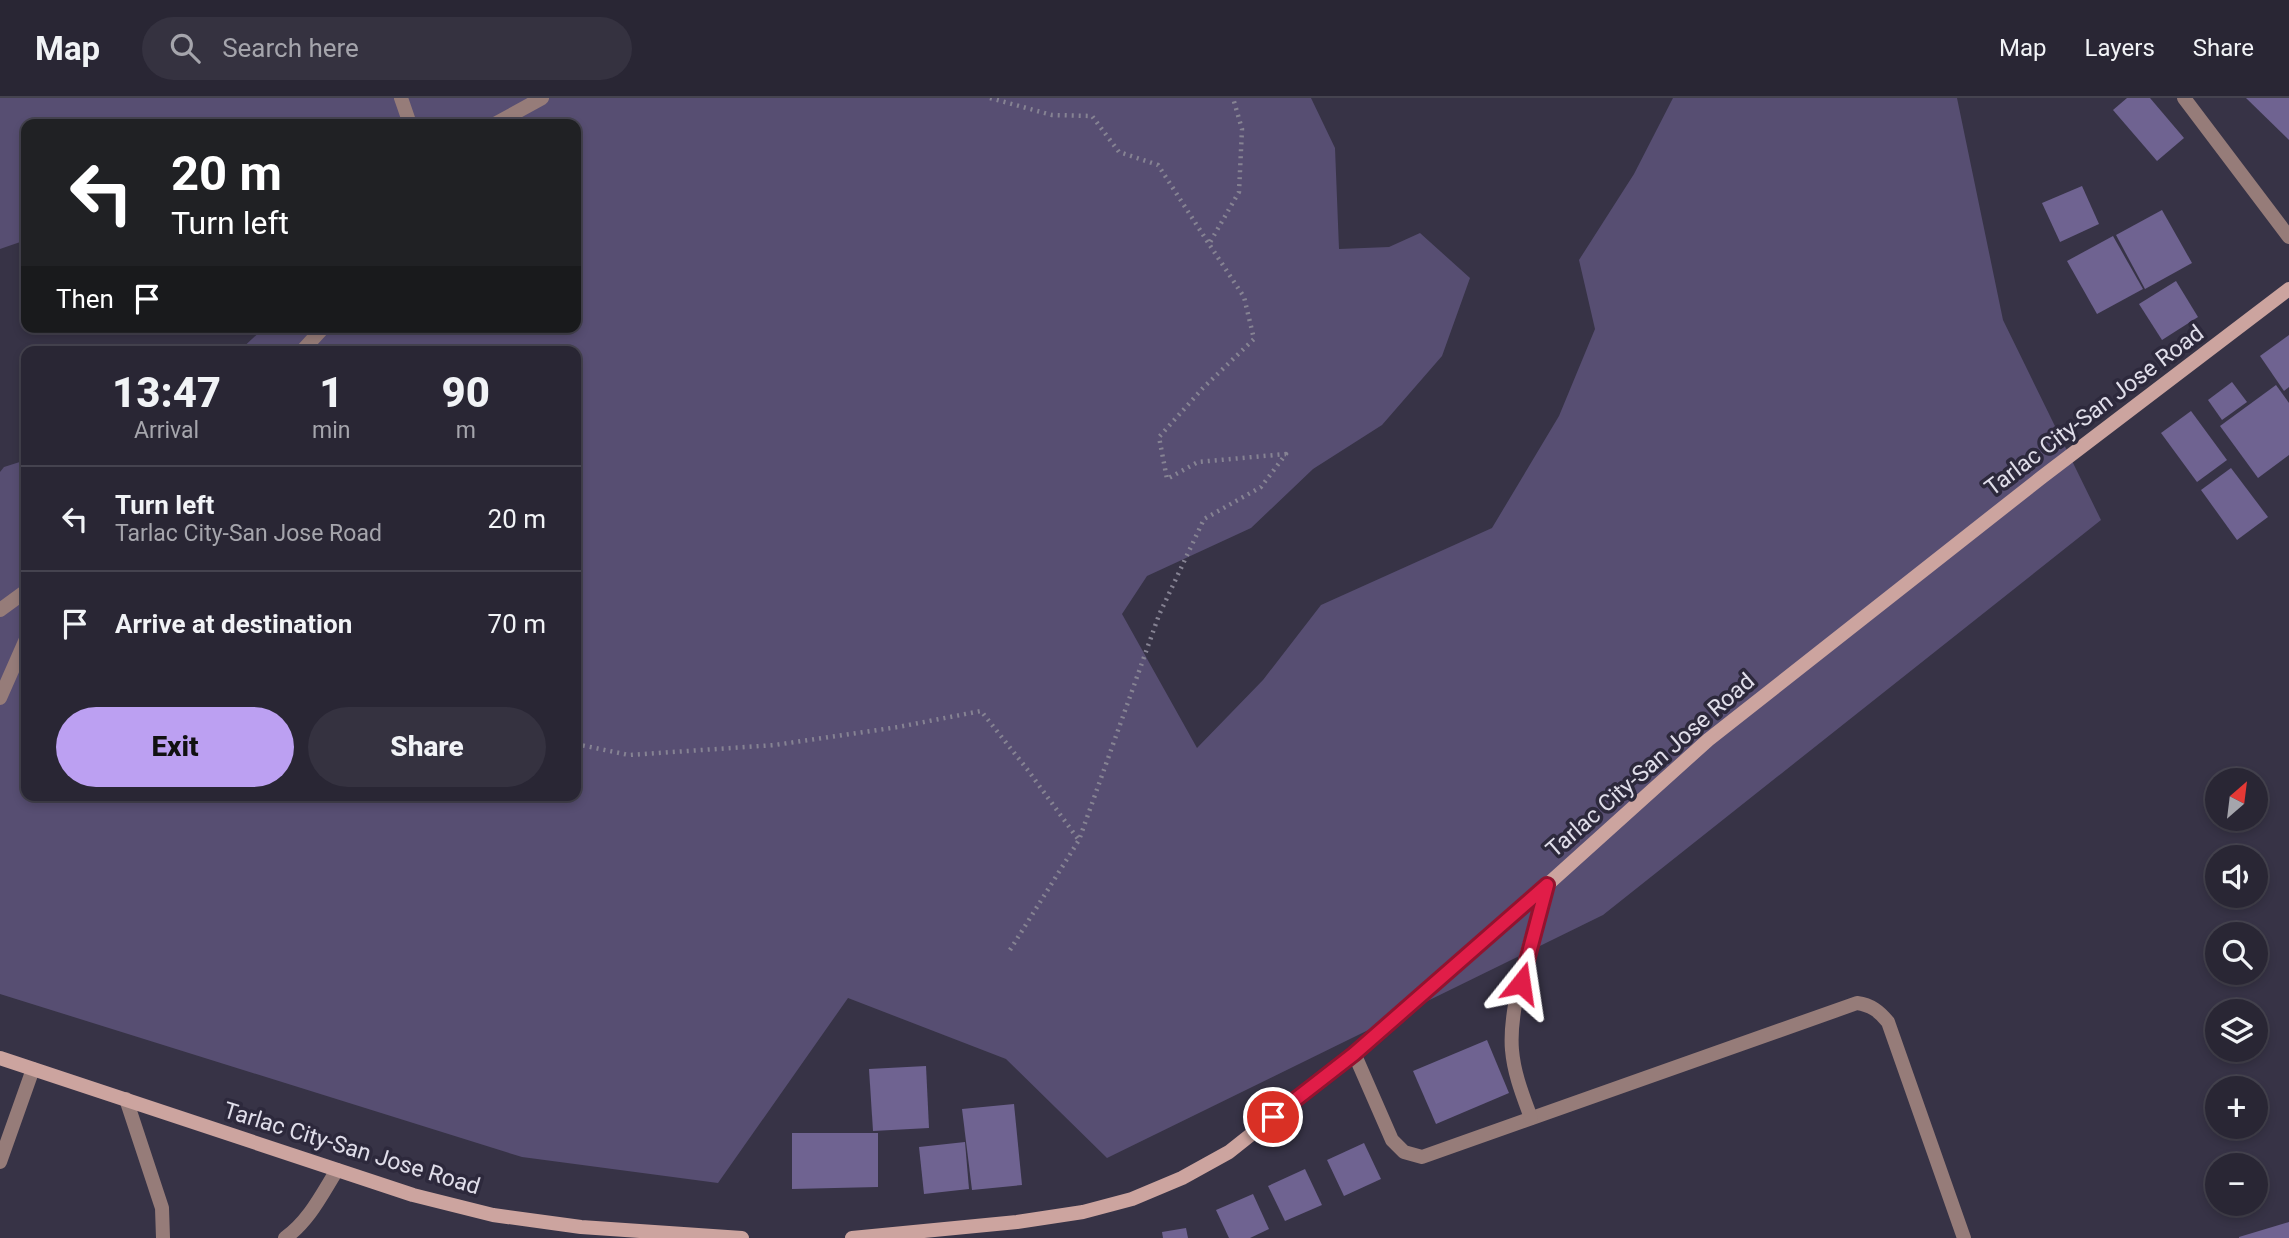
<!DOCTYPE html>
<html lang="en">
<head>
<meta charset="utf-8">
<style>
	body { margin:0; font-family:Roboto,sans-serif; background:#353240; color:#f1f3f6; height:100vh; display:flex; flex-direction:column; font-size:26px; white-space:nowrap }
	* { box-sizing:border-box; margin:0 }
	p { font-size:23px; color:#a5a5ac }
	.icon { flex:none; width:38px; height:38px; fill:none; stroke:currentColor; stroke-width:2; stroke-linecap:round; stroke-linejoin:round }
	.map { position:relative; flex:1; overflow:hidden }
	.sheet { position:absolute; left:21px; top:248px; width:560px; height:455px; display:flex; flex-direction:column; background:#292634; border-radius:14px; box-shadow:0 4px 10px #0003,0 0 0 2px #45434f }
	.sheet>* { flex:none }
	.guide { position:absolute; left:21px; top:21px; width:560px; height:214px; border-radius:14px; box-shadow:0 4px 10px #0003,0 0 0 2px #45434f; background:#202124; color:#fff; overflow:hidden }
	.needle { width:46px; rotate:28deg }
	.controls { position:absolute; left:2205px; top:670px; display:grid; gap:14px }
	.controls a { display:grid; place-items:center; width:63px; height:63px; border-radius:50%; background:#292634; box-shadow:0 4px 10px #0003,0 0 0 2px #45434f; font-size:35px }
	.pin { position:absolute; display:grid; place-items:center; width:60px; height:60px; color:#fff; margin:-30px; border:4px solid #fff; border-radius:50%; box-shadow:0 2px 7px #0007 }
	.me { position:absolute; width:77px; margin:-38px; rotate:15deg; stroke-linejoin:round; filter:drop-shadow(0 0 5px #0008) }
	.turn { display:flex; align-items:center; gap:24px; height:147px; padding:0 35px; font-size:32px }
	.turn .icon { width:91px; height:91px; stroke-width:2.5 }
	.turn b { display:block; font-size:49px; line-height:60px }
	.then { display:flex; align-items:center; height:66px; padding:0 35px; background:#0003; gap:14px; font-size:26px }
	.eta { display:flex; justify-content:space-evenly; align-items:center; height:119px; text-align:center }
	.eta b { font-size:42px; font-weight:800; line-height:49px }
	.primary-button { display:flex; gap:14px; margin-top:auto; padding:14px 35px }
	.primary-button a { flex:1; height:80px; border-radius:42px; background:#bca0f2; color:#111; font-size:28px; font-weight:800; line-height:80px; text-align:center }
	.primary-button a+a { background:#353240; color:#f1f3f6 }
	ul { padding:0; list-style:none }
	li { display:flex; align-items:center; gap:21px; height:105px; padding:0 35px; border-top:2px solid #45434f }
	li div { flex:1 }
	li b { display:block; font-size:26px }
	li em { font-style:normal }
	header { display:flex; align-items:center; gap:42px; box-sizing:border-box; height:98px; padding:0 35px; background:#292634; border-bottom:2px solid #45434f }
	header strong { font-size:33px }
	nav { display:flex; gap:38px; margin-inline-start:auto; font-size:24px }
	.search { width:490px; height:63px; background:#353240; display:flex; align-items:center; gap:18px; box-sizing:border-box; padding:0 24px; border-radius:38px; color:#a5a5ac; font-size:26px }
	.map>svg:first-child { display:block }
	.green { fill:#574e72 }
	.building { fill:#6f6391 }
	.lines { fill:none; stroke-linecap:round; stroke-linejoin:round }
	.path { stroke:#868393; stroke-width:4.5; stroke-dasharray:2 5; stroke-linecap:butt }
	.lane { stroke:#967c79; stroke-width:14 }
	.street { stroke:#967c79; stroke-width:14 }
	.secondary { stroke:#cca49f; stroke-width:14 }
	.route-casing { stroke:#92132f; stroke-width:18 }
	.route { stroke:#e11d48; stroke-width:12 }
	.labels { text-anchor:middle; stroke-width:7; stroke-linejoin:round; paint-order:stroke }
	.street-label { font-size:23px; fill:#e0deea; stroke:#2d293c }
</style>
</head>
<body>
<header>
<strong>Map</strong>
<div class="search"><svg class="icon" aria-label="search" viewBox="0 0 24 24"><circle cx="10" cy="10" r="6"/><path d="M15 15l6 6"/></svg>Search here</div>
<nav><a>Map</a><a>Layers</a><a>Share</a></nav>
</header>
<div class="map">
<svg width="2289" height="1140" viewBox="0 0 2289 1140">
	<rect width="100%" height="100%" fill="#373346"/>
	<polygon class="green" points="0,0 1311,0 1335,50 1339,151 1389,149 1420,135 1470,180 1442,258 1382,327 1313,371 1251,430 1147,478 1122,516 1197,650 1263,582 1321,507 1492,430 1559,318 1595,231 1579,162 1634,76 1673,0 1957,0 2003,222 2101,422 1603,817 1107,1060 1006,961 848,900 718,1085 522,1059 0,896 0,374 4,369 26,362 26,698 576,698 576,254 238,254 265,229 576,229 576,26 26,26 26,142 0,151"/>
	<g class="building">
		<polygon points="2127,0 2150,0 2184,40 2157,63 2113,12"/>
		<polygon points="2246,0 2289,0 2289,42"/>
		<polygon points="2082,88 2099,126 2060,144 2042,105"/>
		<polygon points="2162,112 2192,165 2145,191 2116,137"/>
		<polygon points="2113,138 2143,191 2097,216 2067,163"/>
		<polygon points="2176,183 2198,219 2162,242 2139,206"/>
		<polygon points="2289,237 2289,289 2284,293 2260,258"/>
		<polygon points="2232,284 2247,304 2222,322 2208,302"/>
		<polygon points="2276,287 2289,305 2289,357 2258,380 2220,328"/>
		<polygon points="2191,313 2227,362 2197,384 2161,335"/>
		<polygon points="2231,370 2268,419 2237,442 2201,392"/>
		<polygon points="1487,942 1509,995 1436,1026 1413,973"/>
		<polygon points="926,968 929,1030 873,1033 869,971"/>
		<polygon points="1014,1006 1022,1087 972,1092 962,1011"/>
		<polygon points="792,1035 878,1035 878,1089 792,1091"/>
		<polygon points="965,1044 969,1091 924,1096 919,1049"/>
		<polygon points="1364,1045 1381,1081 1344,1098 1327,1062"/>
		<polygon points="1305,1071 1322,1107 1285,1123 1268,1088"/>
		<polygon points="1253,1096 1269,1131 1250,1140 1229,1140 1216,1112"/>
		<polygon points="2289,1124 2289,1140 2239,1140 2239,1139"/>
		<polygon points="1186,1130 1188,1140 1163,1140 1162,1134"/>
	</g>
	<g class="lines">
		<g class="path">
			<polyline points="990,0 1052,17 1092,18 1119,54 1158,67 1209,146"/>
			<polyline points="576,646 629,657 775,647 898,629 981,613 1027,671 1078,741"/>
			<polyline points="1010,852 1079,742 1159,517 1204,421 1261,389 1286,356 1198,364 1167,381 1159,339 1203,290 1254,241 1244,199 1209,146 1239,94 1242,31 1233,0"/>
		</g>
		<g class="lane">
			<polyline points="0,512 26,493"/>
			<polyline points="0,1064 33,971"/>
		</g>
		<g class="street">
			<polyline points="401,0 410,26"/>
			<polyline points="2184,0 2289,139"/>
			<polyline points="495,26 542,0"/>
			<polyline points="301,254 324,229"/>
			<polyline points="0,600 26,541"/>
			<path d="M1354 955 1392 1042 1404 1054 1422 1059 1857 905C1871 907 1879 913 1888 924L1964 1140"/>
			<polyline points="126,1001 162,1110 163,1140"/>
			<path d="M1531 1020C1523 998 1514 976 1512 952 1508 906 1534 833 1547 787"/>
			<path d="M285 1140C309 1123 322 1096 337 1072"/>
		</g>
		<g class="secondary">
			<polyline points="0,960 413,1097 493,1117 581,1129 742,1140"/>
			<polyline points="852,1140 1017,1124 1083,1114 1132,1101 1182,1080 1229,1054 1354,955 1547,787 1708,642 2042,379 2289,191"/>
		</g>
	</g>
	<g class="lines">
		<defs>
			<polyline id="route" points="1273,1019 1354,956 1547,787 1521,885"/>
		</defs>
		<use href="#route" class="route-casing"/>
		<use href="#route" class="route"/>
	</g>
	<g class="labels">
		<g class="street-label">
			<text transform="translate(2094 312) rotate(-37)" y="8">Tarlac City-San Jose Road</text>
			<text transform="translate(1650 667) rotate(-41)" y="8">Tarlac City-San Jose Road</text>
			<text transform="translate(352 1050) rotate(17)" y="8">Tarlac City-San Jose Road</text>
		</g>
	</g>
</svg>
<div class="controls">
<a><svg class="needle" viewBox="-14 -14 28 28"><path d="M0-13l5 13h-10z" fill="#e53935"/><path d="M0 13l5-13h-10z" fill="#a5a5ac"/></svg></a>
<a><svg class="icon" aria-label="sound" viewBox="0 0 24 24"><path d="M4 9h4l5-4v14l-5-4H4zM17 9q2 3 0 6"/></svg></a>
<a><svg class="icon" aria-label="search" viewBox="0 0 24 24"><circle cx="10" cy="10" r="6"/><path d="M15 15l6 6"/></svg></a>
<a><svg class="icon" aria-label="layers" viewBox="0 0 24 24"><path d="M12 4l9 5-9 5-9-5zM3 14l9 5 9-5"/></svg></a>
<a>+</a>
<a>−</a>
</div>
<div class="pin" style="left:1273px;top:1019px;background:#d93025"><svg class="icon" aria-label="arrive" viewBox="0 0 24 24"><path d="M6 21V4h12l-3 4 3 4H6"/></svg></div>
<svg class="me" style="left:1521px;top:885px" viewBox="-20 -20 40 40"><path d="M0-17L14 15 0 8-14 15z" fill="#e11d48" stroke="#fff" stroke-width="4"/></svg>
<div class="guide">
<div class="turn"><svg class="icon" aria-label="left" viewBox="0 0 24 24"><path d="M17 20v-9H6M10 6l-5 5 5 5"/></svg><div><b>20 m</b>Turn left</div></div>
<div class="then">Then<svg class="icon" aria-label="arrive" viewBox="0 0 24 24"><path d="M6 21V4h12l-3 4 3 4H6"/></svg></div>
</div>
<section class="sheet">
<div class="eta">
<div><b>13:47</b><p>Arrival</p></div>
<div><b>1</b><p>min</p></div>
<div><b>90</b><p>m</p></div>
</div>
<ul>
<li><svg class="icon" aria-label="left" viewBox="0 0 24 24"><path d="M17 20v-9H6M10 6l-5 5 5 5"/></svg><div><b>Turn left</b><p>Tarlac City-San Jose Road</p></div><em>20 m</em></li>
<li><svg class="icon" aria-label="arrive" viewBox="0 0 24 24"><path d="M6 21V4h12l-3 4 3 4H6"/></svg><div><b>Arrive at destination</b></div><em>70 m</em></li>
</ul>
<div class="primary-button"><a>Exit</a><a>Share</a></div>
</section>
</div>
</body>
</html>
